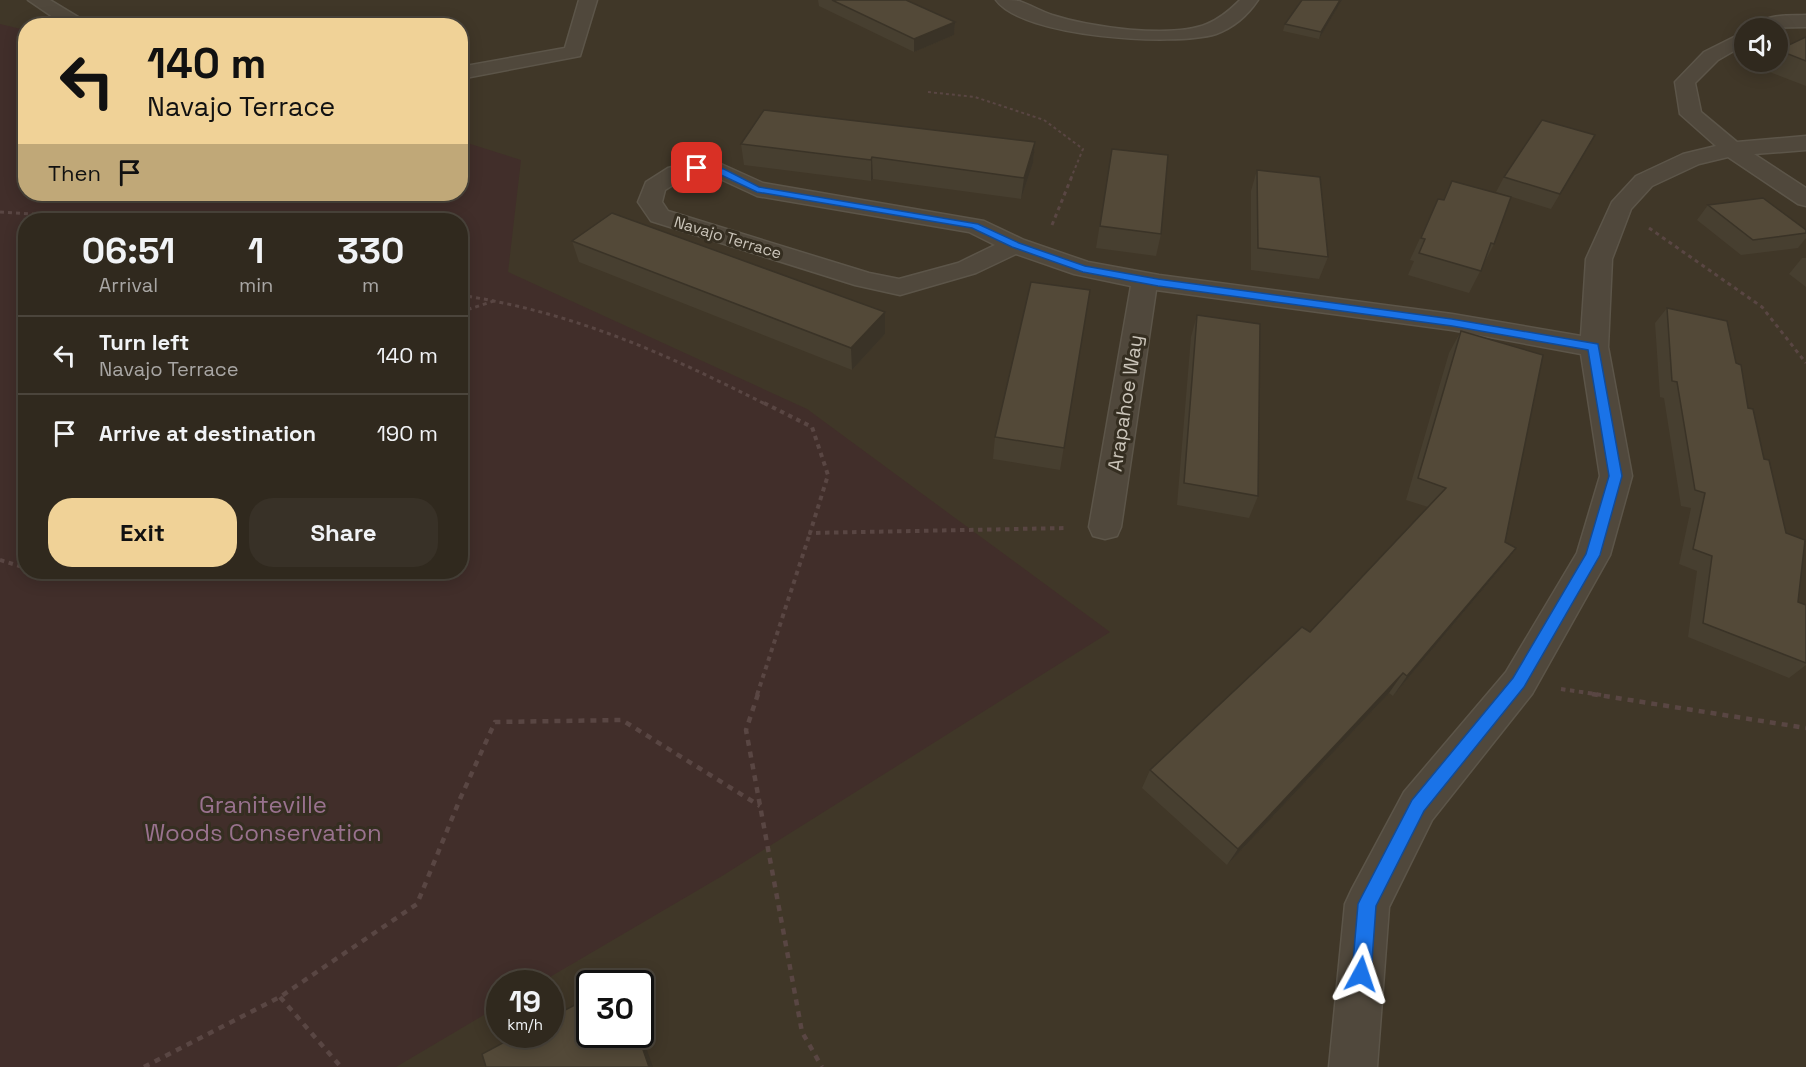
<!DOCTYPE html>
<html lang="en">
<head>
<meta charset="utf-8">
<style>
	body { margin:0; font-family:"Space Grotesk",sans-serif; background:#383127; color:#f1f3f6; height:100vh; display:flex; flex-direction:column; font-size:22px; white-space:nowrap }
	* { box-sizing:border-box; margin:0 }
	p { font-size:20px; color:#a8a6a4 }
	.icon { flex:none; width:33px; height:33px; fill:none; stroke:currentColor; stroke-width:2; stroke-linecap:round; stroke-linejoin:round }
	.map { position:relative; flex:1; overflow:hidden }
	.details { position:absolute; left:18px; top:213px; width:450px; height:366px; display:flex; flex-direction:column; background:#30291e; border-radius:24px; box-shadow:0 3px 15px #0003,0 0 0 2px #4b453c }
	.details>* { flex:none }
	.hud { position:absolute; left:18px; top:18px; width:450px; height:183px; border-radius:24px; box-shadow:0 3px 15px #0003,0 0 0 2px #4b453c; background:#f0d297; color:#111; overflow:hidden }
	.controls { position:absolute; left:1734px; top:18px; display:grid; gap:12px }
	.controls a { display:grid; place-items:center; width:54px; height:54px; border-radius:50%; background:#30291e; box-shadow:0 3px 15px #0003,0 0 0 2px #4b453c; font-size:30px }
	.speed { position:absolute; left:486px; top:970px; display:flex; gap:12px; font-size:30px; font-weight:700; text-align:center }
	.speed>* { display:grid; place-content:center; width:78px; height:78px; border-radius:50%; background:#30291e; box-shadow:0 3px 15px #0003,0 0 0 2px #4b453c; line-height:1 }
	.speed small { font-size:15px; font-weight:400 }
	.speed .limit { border:3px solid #111; border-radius:9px; background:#fff; color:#111 }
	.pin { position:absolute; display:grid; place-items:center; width:51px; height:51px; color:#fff; margin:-26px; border-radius:12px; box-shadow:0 3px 9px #0006 }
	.me { position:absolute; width:66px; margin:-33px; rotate:5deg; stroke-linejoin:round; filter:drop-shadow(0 0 4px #0008) }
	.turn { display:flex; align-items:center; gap:21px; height:126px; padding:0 30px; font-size:27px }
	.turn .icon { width:78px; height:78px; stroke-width:2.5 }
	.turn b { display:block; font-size:42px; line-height:51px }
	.then { display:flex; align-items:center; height:57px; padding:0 30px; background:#0003; gap:12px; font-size:22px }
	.eta { display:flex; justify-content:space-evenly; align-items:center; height:102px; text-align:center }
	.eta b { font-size:36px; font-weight:800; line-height:42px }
	.action { display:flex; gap:12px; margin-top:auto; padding:12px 30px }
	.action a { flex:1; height:69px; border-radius:24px; background:#f0d297; color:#111; font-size:24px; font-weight:800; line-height:69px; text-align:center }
	.action a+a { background:#383127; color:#f1f3f6 }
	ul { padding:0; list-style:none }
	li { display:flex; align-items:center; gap:18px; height:78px; padding:0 30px; border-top:2px solid #4b453c }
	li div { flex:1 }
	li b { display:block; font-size:22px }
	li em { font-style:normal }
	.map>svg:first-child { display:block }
	.green { fill:#412e2a; fill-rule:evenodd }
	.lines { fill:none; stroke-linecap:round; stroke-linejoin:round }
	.minor-casing { stroke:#5c5549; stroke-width:3 }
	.path-far3 { stroke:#594643; stroke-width:2; stroke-dasharray:3 3; stroke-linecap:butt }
	.path-far2 { stroke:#594643; stroke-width:3; stroke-dasharray:4 4; stroke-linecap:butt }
	.path-far1 { stroke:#594643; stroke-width:4; stroke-dasharray:4.5 4.5; stroke-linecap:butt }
	.path { stroke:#594643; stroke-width:4.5; stroke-dasharray:6 6; stroke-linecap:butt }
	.minor { fill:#50483c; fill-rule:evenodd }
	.wall { fill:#473f30 }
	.shaded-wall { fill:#3a3327 }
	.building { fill:#534938; stroke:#3a3327; stroke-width:1.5 }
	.route { fill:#1a73e8; stroke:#114b97; stroke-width:1.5 }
	.labels { text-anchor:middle; stroke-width:6; stroke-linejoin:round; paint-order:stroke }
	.far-street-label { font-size:16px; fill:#cac4b9; stroke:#352e21 }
	.street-label { font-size:20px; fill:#cac4b9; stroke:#352e21 }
	.near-park-label { font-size:24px; fill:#99728e; stroke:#352e21 }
</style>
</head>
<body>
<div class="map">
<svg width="1806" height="1067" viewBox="0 0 1806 1067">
	<rect width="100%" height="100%" fill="#403728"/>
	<path class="green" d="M0 24 25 30 26 194H460L461 141 521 160 508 272 807 409 1110 632 722 876 538 984H500L499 1006 396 1067H0ZM26 220H460V572H26Z"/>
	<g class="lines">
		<defs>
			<g id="minor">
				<polygon points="28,0 50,0 93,26 66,26"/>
				<polygon points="579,0 597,0 580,56 460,79 460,67 565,48"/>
				<path d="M996 0C1003 0 1012 0 1019 1 1030 5 1041 11 1052 15 1089 27 1171 39 1207 24 1219 19 1230 10 1240 0H1258C1248 15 1233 28 1216 34 1174 47 1022 37 996 0Z"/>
				<path d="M1806 15V27L1753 28C1764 13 1789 16 1806 15Z"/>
				<path d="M1744 32V45L1718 60 1695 83 1701 112 1737 142 1806 136V150L1754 154 1806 188V206L1798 204 1728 157 1699 164 1652 186 1631 209 1612 259 1608 347 1632 476 1610 555 1532 694 1432 820 1389 907 1377 1067H1329L1345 904 1352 889 1404 792 1506 672 1577 553 1600 476 1581 354 1452 330 1156 290 1121 527 1117 536 1105 539 1093 536 1089 527 1131 286 1074 274 1016 254 976 273 900 295 855 285 651 221 638 202 646 182 668 168 697 161 721 164 763 183 984 221 1024 240 1088 262 1159 275 1452 314 1581 336 1586 259 1612 202 1636 176 1683 154 1716 146 1680 114 1675 82 1704 52ZM697 175 716 177 757 196 969 232 995 245 958 263 899 279 869 273 668 211 662 202 665 190 684 178Z"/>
			</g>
		</defs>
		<use href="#minor" class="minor-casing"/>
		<polyline class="path-far3" points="928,92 975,97 1044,120 1083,149 1071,178"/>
		<g class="path-far2">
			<polyline points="0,212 109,219 261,220"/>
			<polyline points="1052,225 1072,176"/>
			<polyline points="1649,228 1762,307 1806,363"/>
			<path d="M460 295C576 313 664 353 767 405"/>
			<polyline points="460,312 497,300"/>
		</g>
		<g class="path-far1">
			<polyline points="764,403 812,427 828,475 810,533 1068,528"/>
			<polyline points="0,560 26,568"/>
			<polyline points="1561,689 1602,695"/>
			<polyline points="757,695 810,533"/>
		</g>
		<g class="path">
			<polyline points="758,694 746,730 802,1032 822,1067"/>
			<polyline points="1592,694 1806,728"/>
			<polyline points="280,997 341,1067"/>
			<polyline points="144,1067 280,997 417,904 460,799 495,722 622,720 760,806"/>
		</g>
		<use href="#minor" class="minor"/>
	</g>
	<g class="wall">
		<polygon points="818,0 906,0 955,22 954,35 914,52 819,6"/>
		<polygon points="1342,0 1319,39 1283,31 1285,24"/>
		<polygon points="1806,37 1806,86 1764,70 1769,62 1778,62 1778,50"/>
		<polygon points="1595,135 1551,209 1496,192 1504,177"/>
		<polygon points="1035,142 1033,163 1021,199 873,179 871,181 744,165 741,144"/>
		<polygon points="1112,149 1161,234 1156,256 1096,248"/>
		<polygon points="1257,170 1328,257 1319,279 1251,270 1251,191"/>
		<polygon points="1452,181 1494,244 1469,293 1408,275 1414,261 1410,260 1438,199 1443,200"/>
		<polygon points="1708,205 1806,230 1806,238 1798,248 1741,255 1697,220"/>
		<polygon points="572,241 885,312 885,334 852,370 579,262"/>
		<polygon points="1802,258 1806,258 1806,287 1789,274"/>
		<polygon points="1090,290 1060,470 993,459 995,437"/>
		<polygon points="1667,308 1736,363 1748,408 1764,459 1798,602 1806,605 1806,665 1789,678 1688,637 1697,571 1679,564 1691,508 1681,506 1664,398 1660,397 1655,323"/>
		<polygon points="1197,315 1258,496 1249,518 1177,505 1191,337"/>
		<polygon points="1461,331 1505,542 1516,548 1500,569 1393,696 1389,693 1227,865 1142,788 1150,770 1310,632 1428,507 1406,500 1449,353"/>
	</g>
	<g class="shaded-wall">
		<polygon points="1340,0 1342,0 1319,39 1321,32"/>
		<polygon points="955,22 954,35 914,52 914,39"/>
		<polygon points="1035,142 1033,163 1021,199 1024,178"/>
		<polygon points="872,157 873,179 871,181 871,160"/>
		<polygon points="885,312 885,334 852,370 851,348"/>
		<polygon points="1516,548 1500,569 1393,696 1407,676"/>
		<polygon points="1403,673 1389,693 1227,865 1238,849"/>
		<polygon points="640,1031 653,1067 649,1067 638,1035 640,1035"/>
	</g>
	<g class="building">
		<polygon points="832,0 906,0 955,22 914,39"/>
		<polygon points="1302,0 1340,0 1321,32 1285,24"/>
		<polygon points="1806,37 1806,61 1778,50"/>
		<polygon points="764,110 1035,142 1024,178 872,157 871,160 741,144"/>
		<polygon points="1542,120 1595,135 1560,194 1504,177"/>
		<polygon points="1112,149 1168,155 1161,234 1100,226"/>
		<polygon points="1257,170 1320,177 1328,257 1258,248"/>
		<polygon points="1452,181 1511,197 1494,244 1491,243 1481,271 1419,253 1425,239 1421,238 1438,199 1444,200"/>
		<polygon points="1763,198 1806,230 1806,233 1753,240 1708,205"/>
		<polygon points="612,213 885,312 851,348 572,241"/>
		<polygon points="1031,282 1090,290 1064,448 995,437"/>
		<polygon points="1667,308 1727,321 1736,363 1741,365 1748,408 1753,409 1764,459 1769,460 1786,533 1805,540 1798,602 1806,605 1806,663 1703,623 1712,556 1693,549 1705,493 1695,490 1677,382 1672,381"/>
		<polygon points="1197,315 1260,324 1258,496 1184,483"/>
		<polygon points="1461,331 1543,355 1505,542 1516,548 1407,676 1403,673 1238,849 1150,770 1302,627 1310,632 1446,488 1418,478"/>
		<polygon points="590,997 590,1035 638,1035 649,1067 486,1067 482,1054 518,1035 550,1035 550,1018"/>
	</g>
	<polygon class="route" points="697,165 724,169 759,187 978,224 1019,243 1085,266 1158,279 1452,319 1598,344 1622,476 1600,555 1524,687 1424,811 1376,906 1371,974 1368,980 1361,983 1354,980 1352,974 1358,904 1361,898 1412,800 1513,678 1586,554 1609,476 1588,350 1452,326 1158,286 1083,272 1012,247 972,228 757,192 719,174 694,170 694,166"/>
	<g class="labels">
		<g class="far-street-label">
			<text transform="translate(728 237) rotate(17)" y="6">Navajo Terrace</text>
		</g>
		<g class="street-label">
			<text transform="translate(1125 403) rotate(-81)" y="7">Arapahoe Way</text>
		</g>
		<g class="near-park-label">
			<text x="263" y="813">Graniteville<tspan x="263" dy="28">Woods Conservation</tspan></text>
		</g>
	</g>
</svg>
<div class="controls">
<a><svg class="icon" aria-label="sound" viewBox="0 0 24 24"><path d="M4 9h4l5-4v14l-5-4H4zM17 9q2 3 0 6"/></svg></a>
</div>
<div class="speed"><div>19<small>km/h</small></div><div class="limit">30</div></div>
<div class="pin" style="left:697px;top:168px;background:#d93025"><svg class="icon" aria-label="arrive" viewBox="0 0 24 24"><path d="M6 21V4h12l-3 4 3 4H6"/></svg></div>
<svg class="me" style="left:1361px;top:974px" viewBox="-20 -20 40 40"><path d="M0-17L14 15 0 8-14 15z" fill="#1a73e8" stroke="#fff" stroke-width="4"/></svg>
<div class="hud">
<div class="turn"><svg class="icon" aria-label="left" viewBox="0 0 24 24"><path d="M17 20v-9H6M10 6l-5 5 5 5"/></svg><div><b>140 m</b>Navajo Terrace</div></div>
<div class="then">Then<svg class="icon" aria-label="arrive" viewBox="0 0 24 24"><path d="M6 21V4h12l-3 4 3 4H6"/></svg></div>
</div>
<section class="details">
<div class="eta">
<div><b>06:51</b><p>Arrival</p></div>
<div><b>1</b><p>min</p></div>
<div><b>330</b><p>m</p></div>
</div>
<ul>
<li><svg class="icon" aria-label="left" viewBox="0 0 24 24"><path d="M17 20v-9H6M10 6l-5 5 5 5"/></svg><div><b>Turn left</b><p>Navajo Terrace</p></div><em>140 m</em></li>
<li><svg class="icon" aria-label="arrive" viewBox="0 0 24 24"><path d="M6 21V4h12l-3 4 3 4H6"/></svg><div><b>Arrive at destination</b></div><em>190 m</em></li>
</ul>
<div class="action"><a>Exit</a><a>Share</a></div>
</section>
</div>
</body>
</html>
